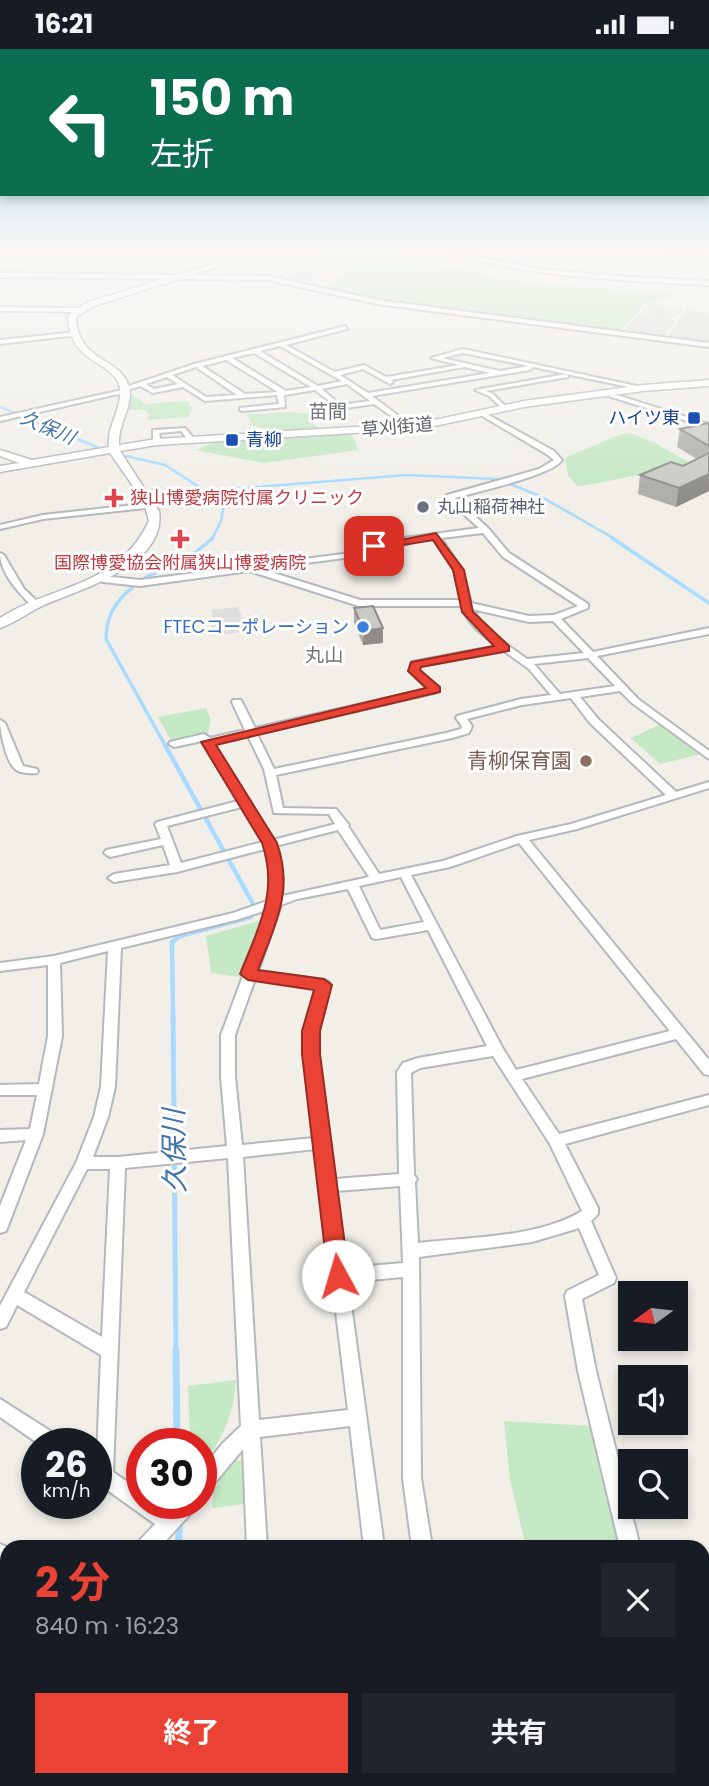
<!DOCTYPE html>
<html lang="ja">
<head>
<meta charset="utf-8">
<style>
	body { margin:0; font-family:Poppins,"Noto Sans JP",sans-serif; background:#20242c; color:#f1f3f6; height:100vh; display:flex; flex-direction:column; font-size:26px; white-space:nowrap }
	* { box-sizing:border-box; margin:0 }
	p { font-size:23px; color:#9ea1a6 }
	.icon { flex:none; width:38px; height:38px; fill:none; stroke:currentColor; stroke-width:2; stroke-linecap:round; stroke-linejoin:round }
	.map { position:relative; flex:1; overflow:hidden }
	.drawer { position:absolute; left:0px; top:1491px; width:710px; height:247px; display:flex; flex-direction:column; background:#171b24; border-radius:21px 21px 0 0; box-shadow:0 4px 10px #0003 }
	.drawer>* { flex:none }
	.guide { position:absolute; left:0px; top:0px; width:710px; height:147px; box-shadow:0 4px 10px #0003; background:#0b6e4f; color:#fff; overflow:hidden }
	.needle { width:46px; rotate:255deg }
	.tools { position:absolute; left:618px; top:1232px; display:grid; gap:14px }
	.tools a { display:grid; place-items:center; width:70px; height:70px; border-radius:0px; background:#171b24; box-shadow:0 4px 10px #0003; font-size:35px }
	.speed { position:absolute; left:21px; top:1379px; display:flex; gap:14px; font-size:35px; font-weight:700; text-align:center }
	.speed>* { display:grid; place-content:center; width:91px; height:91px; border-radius:50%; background:#171b24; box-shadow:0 4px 10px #0003; line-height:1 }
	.speed small { font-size:18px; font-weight:400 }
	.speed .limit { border:10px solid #d22; background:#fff; color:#111 }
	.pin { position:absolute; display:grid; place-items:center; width:60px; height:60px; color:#fff; margin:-30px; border-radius:14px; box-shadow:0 4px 10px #0006 }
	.me { position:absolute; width:77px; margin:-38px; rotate:354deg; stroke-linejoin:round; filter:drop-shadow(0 0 5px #0008) }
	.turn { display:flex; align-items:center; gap:24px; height:147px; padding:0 35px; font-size:32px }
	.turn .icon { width:91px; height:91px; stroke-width:2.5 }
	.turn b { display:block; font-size:49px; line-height:60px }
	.round { display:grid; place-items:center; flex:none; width:74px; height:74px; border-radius:0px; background:#20242c }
	.overview { display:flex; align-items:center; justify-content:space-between; height:119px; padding:0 35px }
	h1 { font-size:42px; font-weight:700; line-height:52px; color:#ea4335 }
	.primary-button { display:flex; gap:14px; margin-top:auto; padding:14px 35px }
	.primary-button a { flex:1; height:80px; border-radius:0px; background:#ea4335; color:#fff; font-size:28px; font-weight:700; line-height:80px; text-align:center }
	.primary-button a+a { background:#20242c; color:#f1f3f6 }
	.status { display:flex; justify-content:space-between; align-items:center; height:49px; padding:0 35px; background:#171b24; direction:ltr }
	.status svg { height:19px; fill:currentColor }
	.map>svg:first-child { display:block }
	.industrial { fill:#e0deda }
	.green { fill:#c5e8c5 }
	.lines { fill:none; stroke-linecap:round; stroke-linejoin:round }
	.stream-far4 { stroke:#aadaff; stroke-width:2.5 }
	.stream-far3 { stroke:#aadaff; stroke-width:3.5 }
	.stream-far2 { stroke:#aadaff; stroke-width:4.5 }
	.stream-far1 { stroke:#aadaff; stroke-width:5 }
	.stream { stroke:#aadaff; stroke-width:7 }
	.street-casing { stroke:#b5b8bc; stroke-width:4 }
	.secondary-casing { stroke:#b6babf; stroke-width:3 }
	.primary-casing { stroke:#f2c960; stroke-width:4 }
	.street { fill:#fff; fill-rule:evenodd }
	.secondary { fill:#fff; fill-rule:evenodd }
	.primary { fill:#fff2af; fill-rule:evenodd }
	.wall { fill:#afaea9 }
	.shaded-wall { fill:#8f8d8a }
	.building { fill:#cccac5; stroke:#8f8d8a; stroke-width:2 }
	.route { fill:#ea4335; stroke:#982c22; stroke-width:2 }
	.transit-dot { fill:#1a4fb4; stroke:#fff; stroke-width:2.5 }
	.health-dot { fill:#e0444e; stroke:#fff; stroke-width:2.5 }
	.worship-dot { fill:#6b7280; stroke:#fff; stroke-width:2.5 }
	.shop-dot { fill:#3f7fe0; stroke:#fff; stroke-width:2.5 }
	.education-dot { fill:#8d6e63; stroke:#fff; stroke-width:2.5 }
	.labels { text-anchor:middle; stroke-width:6; stroke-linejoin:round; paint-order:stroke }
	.far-transit-label { font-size:18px; fill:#164399; stroke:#fff; text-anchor:end }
	.far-street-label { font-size:18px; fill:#5f6368; stroke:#fff }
	.far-health-label { font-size:18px; fill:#be3a42; stroke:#fff; text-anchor:start }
	.far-worship-label { font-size:18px; fill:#5b616d; stroke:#fff; text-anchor:start }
	.far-shop-label { font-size:18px; fill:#366cbe; stroke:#fff; text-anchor:end }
	.far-neighbourhood-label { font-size:19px; fill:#70757a; stroke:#fff }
	.far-water-label { font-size:19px; font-style:italic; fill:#4174aa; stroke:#fff }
	.education-label { font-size:21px; fill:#785e54; stroke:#fff; text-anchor:end }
	.near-water-label { font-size:28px; font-style:italic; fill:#4174aa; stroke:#fff }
</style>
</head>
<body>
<div class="status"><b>16:21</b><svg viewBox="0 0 49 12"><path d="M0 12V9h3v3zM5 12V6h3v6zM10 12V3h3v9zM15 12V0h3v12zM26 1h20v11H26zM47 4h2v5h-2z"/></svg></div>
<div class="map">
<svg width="709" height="1737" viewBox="0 0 709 1737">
	<rect width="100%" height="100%" fill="#f1efe8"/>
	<g class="industrial">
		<polygon points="320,205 352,209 306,236 275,228"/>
		<polygon points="647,255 684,259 676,269 664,268 675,272 662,289 652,288 654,285 623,285 638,266 656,267 640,264"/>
		<polygon points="686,261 709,264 709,295 666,290"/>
		<polygon points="238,558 245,577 241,578 242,583 211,587 212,561"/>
	</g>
	<g class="green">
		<polygon points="316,200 389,200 398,201 394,210 409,206 424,215 489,225 499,230 559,237 667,243 674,247 645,254 618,285 370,251 323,239 355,218 342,216 352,209 328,206"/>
		<polygon points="132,345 145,355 187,352 193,360 188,368 147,371 149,365 145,361 125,361"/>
		<polygon points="288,363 313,365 309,372 319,379 315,382 274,383 254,377 246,366"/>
		<polygon points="630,384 655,394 692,415 588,436 577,437 568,426 565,410 569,407 619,386"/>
		<polygon points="343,385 352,386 358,401 264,414 195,401 213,394"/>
		<polygon points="206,659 211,670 208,685 172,693 158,668"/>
		<polygon points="661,675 701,705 660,715 631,689"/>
		<polygon points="262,871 241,928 211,924 206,887"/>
		<path d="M236 1331C234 1366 222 1390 201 1419V1395H190L188 1337Z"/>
		<polygon points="504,1372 594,1377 622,1498 526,1498 510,1430"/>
		<polygon points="232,1410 241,1412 244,1455 212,1459 213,1441 220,1433 216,1430"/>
	</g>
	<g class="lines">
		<g class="stream-far4">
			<polyline points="0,358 97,398"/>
			<polyline points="126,407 165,416 224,454 221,472 212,490"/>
			<polyline points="209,442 406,426 497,430 540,447 615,490"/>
		</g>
		<g class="stream-far3">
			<polyline points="612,489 709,554"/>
			<polyline points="141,531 196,503 213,489"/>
			<path d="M134 537C116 552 106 566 106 590L166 698"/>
		</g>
		<g class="stream-far2">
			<polyline points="165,696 252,853"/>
			<polyline points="173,964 172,893 180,887 251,868"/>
		</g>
		<polyline class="stream-far1" points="173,962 176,1304"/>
		<g class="stream">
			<polyline points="176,1302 177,1395"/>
			<polyline points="179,1474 179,1498"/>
		</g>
		<defs>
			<g id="street">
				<path d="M444 200 507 214 541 220 610 227 709 232V236C638 232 565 230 495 215 478 211 458 208 444 200Z"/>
				<polygon points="0,224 268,227 377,251 709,294 709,298 377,255 268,231 0,228"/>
				<path d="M345 277 347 280 286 296 335 323 364 316 386 328 459 316 431 309 463 300 646 339 643 341 533 318 530 321 372 347 412 377 413 378 410 380 374 355 339 360 315 341 284 346 285 358 242 362 240 361V359L279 355 277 346 205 352 183 338 153 344 140 337 128 341 127 343 0 372V368L122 341 123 339 194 315ZM280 297 342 332 318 337 260 302ZM254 304 311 338 286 342 232 309ZM463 304 529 317 500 322 442 309ZM226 311 278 343 245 345 202 317ZM196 318 237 346 206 348 172 326ZM464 318 490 324 368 344 340 326 363 320 390 335 393 333 391 331ZM167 328 178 335 154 340 146 335ZM347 335 370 352 340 356 322 340Z"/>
				<polygon points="76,283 78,286 0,295 0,291"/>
				<polygon points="566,325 568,326 568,328 486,342 493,345 506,358 506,360 504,361 489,347 475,341"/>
				<polygon points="604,342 709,375 709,379 602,345 601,344"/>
				<path d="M481 362 554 402 562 411C553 426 476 443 455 449L488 479 509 504 588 555V559L561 570 593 603 709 579V585L597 607 638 650 709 702V710L632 654 620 642 580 648 598 670 676 743 709 733V739L577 780 529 791 709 1011V1026L704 1025 676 990 522 1030 559 1085 709 1046V1056L565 1095 598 1159V1165L591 1172 616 1229 614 1234 582 1250 596 1322 640 1498H620L578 1322 565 1247 567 1242 599 1226 579 1179 532 1193 419 1208 421 1429 432 1498H412L403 1429V1228L348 1233 384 1498H364L350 1377 260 1388 267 1498H247L243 1400 208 1442 201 1445V1421L223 1394 241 1377 228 1109 125 1119 113 1423 142 1443V1454H158L168 1461 174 1454H196L194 1461 160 1498H137L140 1491 155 1475 96 1433 101 1306 17 1256 6 1278 0 1280V1257L76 1114 94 1068 101 1038 108 902 60 914 62 987 43 1085 8 1177 6 1182 0 1184V1157L26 1091 0 1093V1081L30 1080 37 1046H0V1036L39 1035 48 987V916L0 922V914L54 907 233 864 270 851 271 829 265 800 177 823 114 833 108 829 114 825 170 816 163 796 110 808 104 804 106 801 161 790 155 775 157 773 238 752 202 692 174 698 169 695 170 693 204 685 210 689 245 681 232 653 233 651H241L255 679 428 640 409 622 412 613 497 597C484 587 466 574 462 557H359L249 522 140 537 103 533 99 530 103 527 140 531 343 505 388 491 479 479 447 450V446L539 420 554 411 548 406 479 365V363ZM483 484 503 508 578 557 554 566 529 567 471 554 462 521 441 489ZM433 490 454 521 461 551H360L261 520 344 509 389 495ZM472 560 529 573 553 572 584 604 527 610 488 582ZM504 602 529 620 551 646 521 650 457 667 456 669 462 677 461 680 446 684 274 720 257 685 438 643V639L419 621V617ZM588 609 615 637 560 645 534 615ZM571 649 590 674 666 746 571 775 517 787 443 812 379 825 348 777 349 776 336 760 283 759 276 726 452 689 469 684 472 677 467 670 522 656ZM248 687 264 720 274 764 329 765 335 775 273 791 214 695ZM242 758 263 793 181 814 167 777ZM338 781 369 828 282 847 283 829 275 797ZM519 794 670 982 516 1021 502 998 411 826 450 818ZM401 828 424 873 380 881 359 837ZM348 840 372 889 376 890 428 881 487 997 418 1009 403 1014 397 1023 399 1125 335 1130 318 1005V982L330 936 329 933 324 931 258 922 281 856 297 850ZM267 861 245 921 242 925 243 927 221 986V1028L227 1097 118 1108H93L108 1068 115 1038 121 899 236 871ZM255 930 317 939 304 982V1005L314 1089 242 1096 235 1028V986ZM493 1007 550 1095 582 1162C538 1189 469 1188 418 1194L415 1133 417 1130 414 1126 411 1024 420 1019ZM316 1100 348 1361 259 1371 243 1108ZM87 1120H110L102 1288 24 1243ZM400 1137 403 1214 346 1219 336 1142Z"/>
				<polygon points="185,379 195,391 193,392 189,392 181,382 159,384 161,393 157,395 153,393 153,381"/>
				<polygon points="152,454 155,454 155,458 43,470 0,480 0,476 43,466"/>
				<path d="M0 504 4 506 24 540 39 554V558H33C19 544 0 524 0 504Z"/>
				<path d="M0 671 5 674 23 717 37 720 38 722 37 724C31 725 19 724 15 720 6 712 0 682 0 671Z"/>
				<polygon points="0,1350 61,1389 64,1395 39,1395 0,1368"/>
				<polygon points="0,1495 7,1498 7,1520 0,1517"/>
				<polygon points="7,1644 7,1670 0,1672 0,1647"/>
				<polygon points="709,1688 709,1717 704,1719 704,1691"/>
				<polygon points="704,1722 709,1726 709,1737 675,1737 678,1731 704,1731"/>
				<polygon points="126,1731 148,1731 150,1737 128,1737"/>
				<polygon points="230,1731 257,1731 254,1737 227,1737"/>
				<polygon points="320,1731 342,1731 345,1737 323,1737"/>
				<polygon points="406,1731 428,1731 430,1737 408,1737"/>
				<polygon points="458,1731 480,1731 482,1737 460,1737"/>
			</g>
			<path id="secondary" d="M262 200H273L94 257 76 268C78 315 120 306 129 338 134 356 117 377 119 396L157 390 420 374 524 352 643 336 709 331V337L643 342 524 358 420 380 157 396 120 402 159 462C167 516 81 540 44 556 29 563 15 574 0 579V569C56 534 117 539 149 472L144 453 110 404 0 423V417L19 414 0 407V401L32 411 109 398C106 378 123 358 120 339 115 311 69 317 68 267L72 263 0 262V258L79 259 88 253Z"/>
			<polygon id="primary" points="648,200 709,203 709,207 652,202"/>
		</defs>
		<use href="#street" class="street-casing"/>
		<use href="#secondary" class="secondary-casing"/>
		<use href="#primary" class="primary-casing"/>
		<use href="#street" class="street"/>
		<use href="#secondary" class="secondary"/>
		<use href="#primary" class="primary"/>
	</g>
	<g class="wall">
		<polygon points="709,374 709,442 676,458 638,445 640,426 683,417 697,410 677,398 680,380"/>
		<polygon points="354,559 383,594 363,596 354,574"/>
	</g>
	<g class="shaded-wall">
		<polygon points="709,425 709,442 676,458 679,439"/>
		<polygon points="383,579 383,594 363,596 364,582"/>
	</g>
	<g class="building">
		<polygon points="709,374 709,397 680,380"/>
		<polygon points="709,404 709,425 679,439 640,426 671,413 683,417"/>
		<polygon points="373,557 383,579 364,582 354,559"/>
	</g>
	<linearGradient id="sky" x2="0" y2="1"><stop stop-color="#8fc3f1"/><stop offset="0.45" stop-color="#f9f8f5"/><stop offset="1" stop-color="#f9f8f5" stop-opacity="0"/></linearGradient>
	<rect width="709" height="443" fill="url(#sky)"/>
	<path class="route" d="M436 484 464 521 473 563 509 597V602L421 618 420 621 440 638V643L216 696 277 794C294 842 275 876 258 921L324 930 332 936 320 982V1005L349 1227 346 1233 338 1236 331 1233 328 1227 302 1005V982L314 941 248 931 240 925C258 880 279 843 262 794L201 693 426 639 408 622 411 613 494 597 462 563 453 521 433 491 374 501 369 497Z"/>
	<g class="transit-dot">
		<rect x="687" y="362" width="14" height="14" rx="3.5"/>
		<rect x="225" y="384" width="14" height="14" rx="3.5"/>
	</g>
	<g class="health-dot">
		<path d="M110.5 438.5h7v7h7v7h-7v7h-7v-7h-7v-7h7z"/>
		<path d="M176.5 479.5h7v7h7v7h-7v7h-7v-7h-7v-7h7z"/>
	</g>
	<circle class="worship-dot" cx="423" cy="458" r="7"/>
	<circle class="shop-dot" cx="363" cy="578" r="7"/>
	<circle class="education-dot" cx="586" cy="712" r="7"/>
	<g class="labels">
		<g class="far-transit-label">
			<text x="680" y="375">ハイツ東</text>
			<text x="246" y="397" text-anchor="start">青柳</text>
		</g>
		<g class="far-street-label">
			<text transform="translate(397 378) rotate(-5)" y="6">草刈街道</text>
		</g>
		<g class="far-health-label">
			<text x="130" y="455">狭山博愛病院付属クリニック</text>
			<text x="180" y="520" text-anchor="middle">国際博愛協会附属狭山博愛病院</text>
		</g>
		<g class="far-worship-label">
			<text x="437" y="464">丸山稲荷神社</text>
		</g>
		<g class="far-shop-label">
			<text x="349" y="584">FTECコーポレーション</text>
		</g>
		<g class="far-neighbourhood-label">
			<text x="328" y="369">苗間</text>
			<text x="324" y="613">丸山</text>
		</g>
		<g class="far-water-label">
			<text transform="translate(48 378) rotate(23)" y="7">久保川</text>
		</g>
		<g class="education-label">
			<text x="572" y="719">青柳保育園</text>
		</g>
		<g class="near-water-label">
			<text transform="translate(174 1102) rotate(-91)" y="10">久保川</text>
		</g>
	</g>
</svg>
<div class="tools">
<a><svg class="needle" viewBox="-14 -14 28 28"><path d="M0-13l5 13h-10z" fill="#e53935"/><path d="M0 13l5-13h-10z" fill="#9ea1a6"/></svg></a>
<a><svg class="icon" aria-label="sound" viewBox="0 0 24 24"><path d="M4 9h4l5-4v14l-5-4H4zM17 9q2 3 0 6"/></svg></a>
<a><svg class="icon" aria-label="search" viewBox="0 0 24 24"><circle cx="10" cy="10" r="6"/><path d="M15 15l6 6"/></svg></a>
</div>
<div class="speed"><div>26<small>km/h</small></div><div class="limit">30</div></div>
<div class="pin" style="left:374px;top:497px;background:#d93025"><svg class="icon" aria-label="arrive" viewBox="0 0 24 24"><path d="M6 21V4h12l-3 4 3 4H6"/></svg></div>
<svg class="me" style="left:338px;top:1227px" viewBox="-20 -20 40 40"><circle r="19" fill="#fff"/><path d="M0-13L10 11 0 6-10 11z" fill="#ea4335"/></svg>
<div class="guide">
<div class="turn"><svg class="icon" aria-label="left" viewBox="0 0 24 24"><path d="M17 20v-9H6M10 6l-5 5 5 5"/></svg><div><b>150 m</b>左折</div></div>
</div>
<section class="drawer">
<div class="overview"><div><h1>2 分</h1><p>840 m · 16:23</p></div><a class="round"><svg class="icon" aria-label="close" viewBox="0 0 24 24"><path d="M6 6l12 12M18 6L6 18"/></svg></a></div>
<div class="primary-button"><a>終了</a><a>共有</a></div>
</section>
</div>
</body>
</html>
